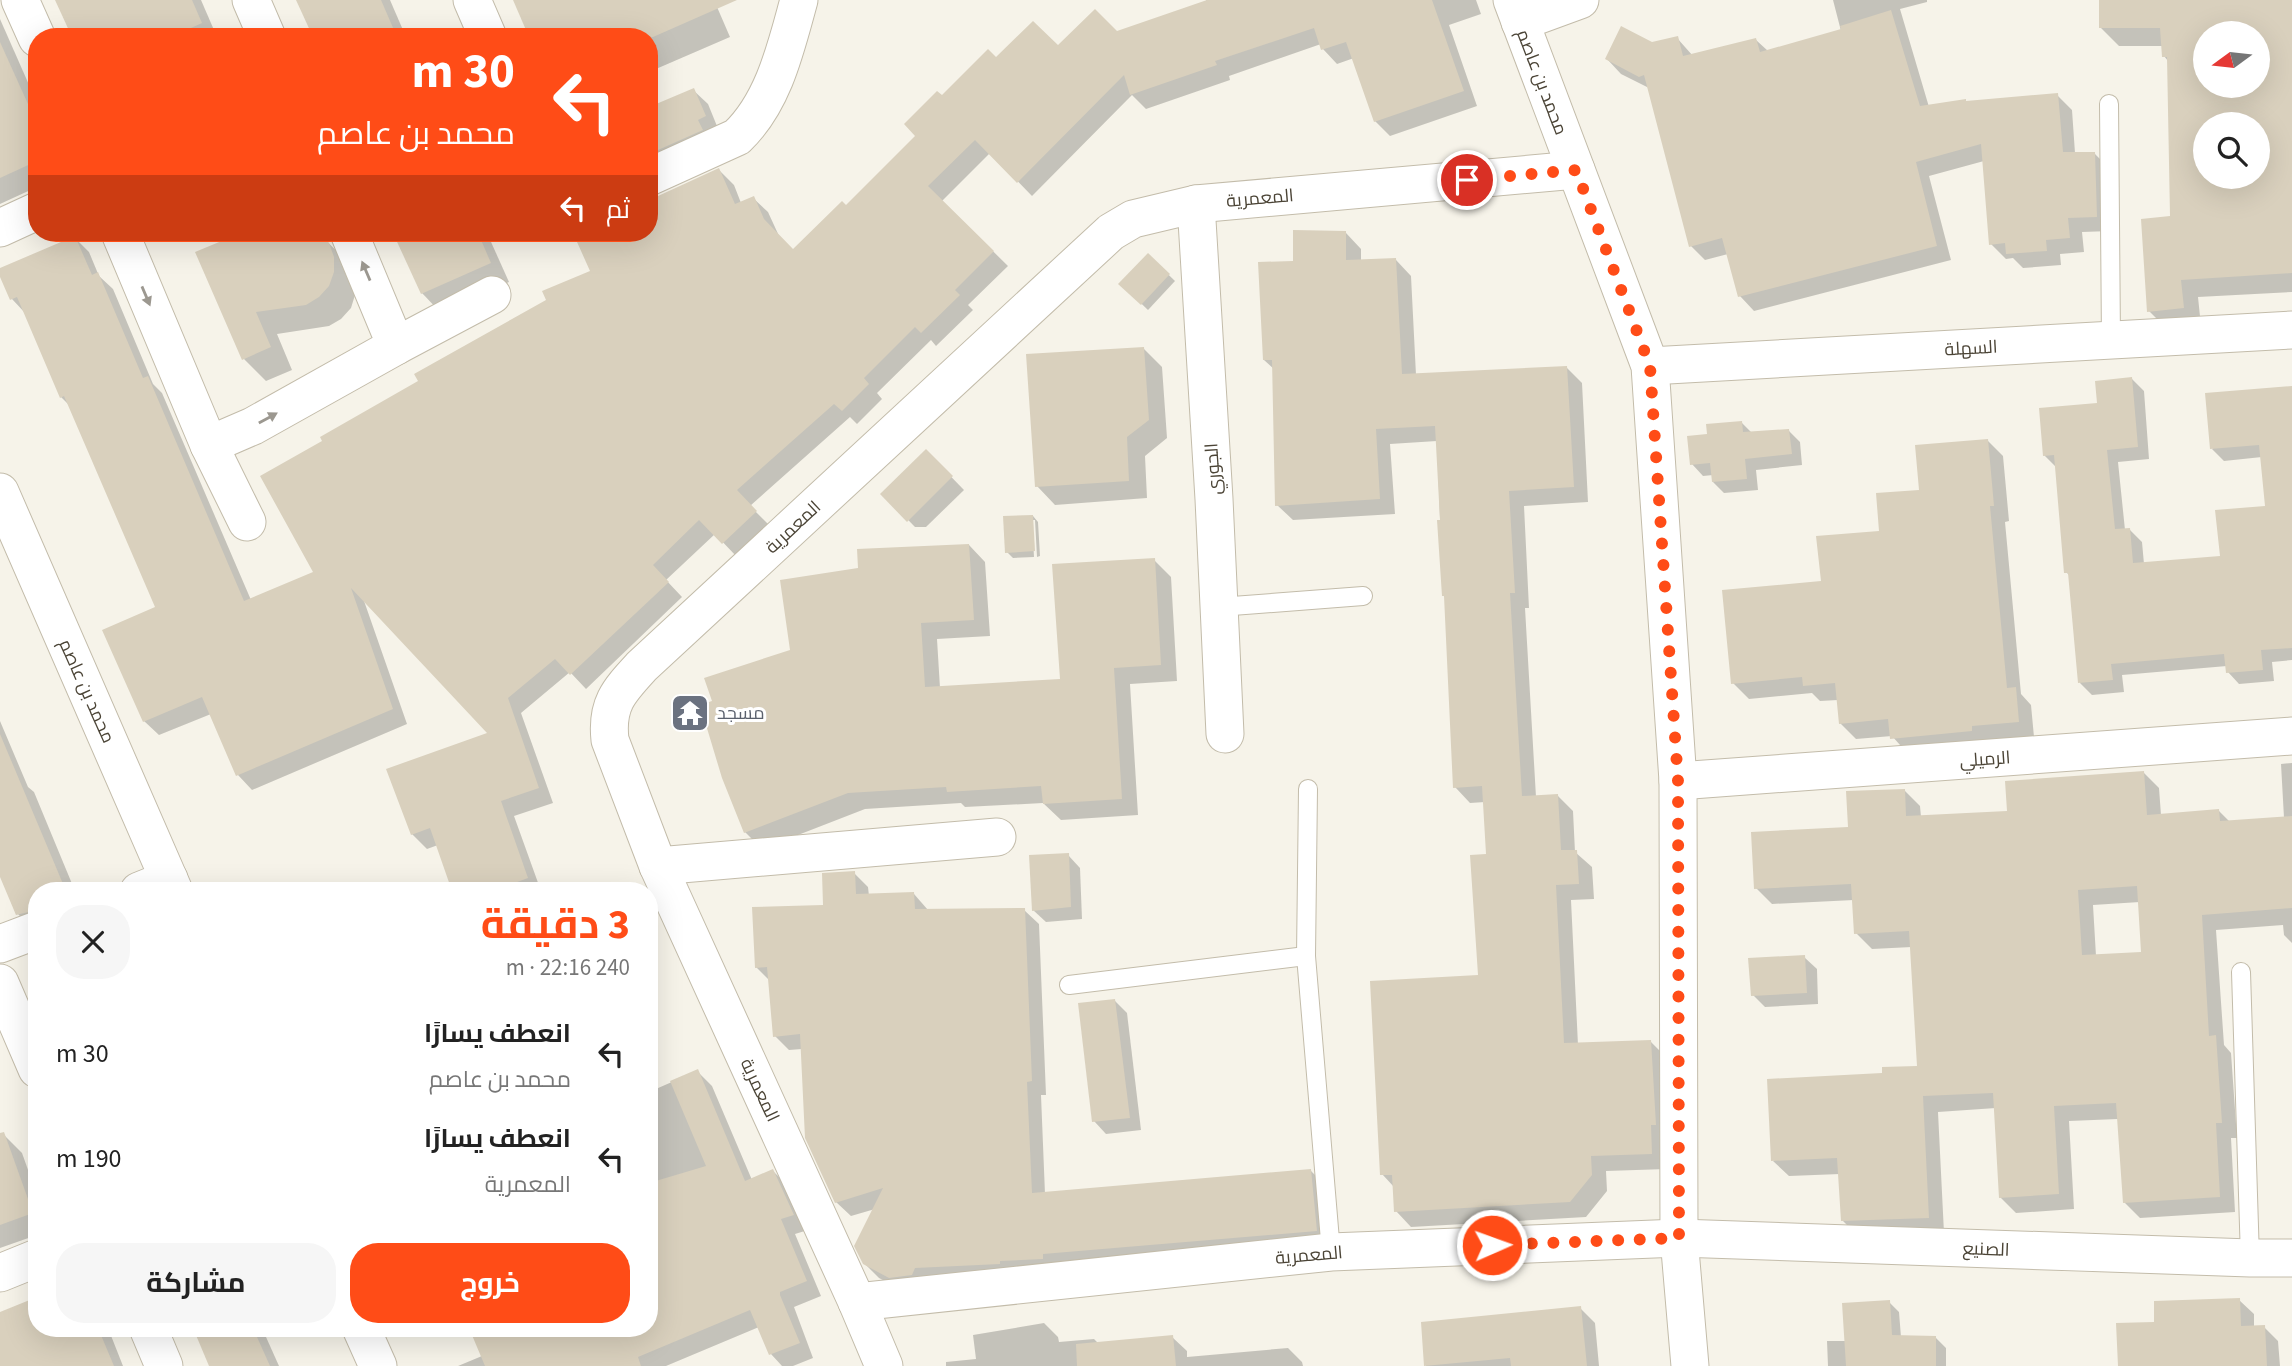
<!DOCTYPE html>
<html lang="ar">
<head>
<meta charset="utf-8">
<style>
	body { margin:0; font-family:"Source Sans 3",Cairo,sans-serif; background:#f6f6f6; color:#222; direction:rtl; height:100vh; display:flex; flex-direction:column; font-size:26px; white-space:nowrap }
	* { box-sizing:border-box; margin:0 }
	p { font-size:23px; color:#767676 }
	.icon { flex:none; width:38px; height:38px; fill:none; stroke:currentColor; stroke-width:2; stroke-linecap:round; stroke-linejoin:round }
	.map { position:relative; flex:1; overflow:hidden; direction:ltr }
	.details { position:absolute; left:28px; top:882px; width:630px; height:455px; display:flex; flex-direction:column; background:#fff; border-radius:28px; box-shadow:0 7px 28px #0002; direction:rtl }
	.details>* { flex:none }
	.banner { position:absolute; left:28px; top:28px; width:630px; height:214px; border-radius:28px; box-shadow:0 7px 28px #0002; direction:rtl; background:#ff4c17; color:#fff; overflow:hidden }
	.needle { width:46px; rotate:255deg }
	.controls { position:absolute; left:2193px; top:21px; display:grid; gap:14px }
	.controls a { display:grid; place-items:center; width:77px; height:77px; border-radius:50%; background:#fff; box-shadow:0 7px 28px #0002; font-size:35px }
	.pin { position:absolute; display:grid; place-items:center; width:60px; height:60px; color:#fff; margin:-30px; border:4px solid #fff; border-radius:50%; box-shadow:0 2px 7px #0007 }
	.me { position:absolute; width:77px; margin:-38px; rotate:88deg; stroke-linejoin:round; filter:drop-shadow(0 0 5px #0008) }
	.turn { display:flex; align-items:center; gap:24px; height:147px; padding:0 28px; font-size:32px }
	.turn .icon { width:91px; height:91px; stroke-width:2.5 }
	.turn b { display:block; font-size:49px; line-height:60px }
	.then { display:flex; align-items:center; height:66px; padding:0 28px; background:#0003; gap:14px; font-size:26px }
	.round { display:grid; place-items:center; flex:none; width:74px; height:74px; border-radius:28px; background:#f6f6f6 }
	.head { display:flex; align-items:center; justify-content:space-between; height:119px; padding:0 28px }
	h1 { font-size:42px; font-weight:700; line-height:52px; color:#ff4c17 }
	.action { display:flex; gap:14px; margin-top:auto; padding:14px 28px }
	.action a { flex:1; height:80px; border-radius:28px; background:#ff4c17; color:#fff; font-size:28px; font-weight:700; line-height:80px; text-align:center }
	.action a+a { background:#f6f6f6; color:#222 }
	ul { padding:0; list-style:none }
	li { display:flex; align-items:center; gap:21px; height:105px; padding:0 28px }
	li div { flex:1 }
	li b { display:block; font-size:26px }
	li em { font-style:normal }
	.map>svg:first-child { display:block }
	.shadow { fill:#0003; fill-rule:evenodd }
	.building { fill:#d9d0bd; fill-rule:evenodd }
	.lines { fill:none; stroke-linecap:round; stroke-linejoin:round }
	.service-casing { stroke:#c3bcaa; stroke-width:20 }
	.minor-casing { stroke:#c3bcaa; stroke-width:39 }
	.service { stroke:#fff; stroke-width:18 }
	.minor { stroke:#fff; stroke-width:37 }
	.oneway { fill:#9c9890 }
	.route { stroke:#ff4c17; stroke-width:12; stroke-dasharray:0 21.6 }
	.labels { text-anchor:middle; stroke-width:6; stroke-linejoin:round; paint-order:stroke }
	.street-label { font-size:18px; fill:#4b4436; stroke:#fff }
	.worship-label { font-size:18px; fill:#5b616d; stroke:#fff; text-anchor:start }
</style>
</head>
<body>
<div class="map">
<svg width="2292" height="1366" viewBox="0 0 2292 1366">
	<rect width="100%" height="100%" fill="#f6f3e9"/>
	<g class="shadow">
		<polygon points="58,0 201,0 217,37 74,37"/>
		<polygon points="299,0 390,0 406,37 315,37"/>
		<polygon points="515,0 714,0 730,37 649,72 649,37 514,37 528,31"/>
		<polygon points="1206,0 1476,0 1481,14 1449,25 1477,106 1390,136 1375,121 1354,58 1337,64 1323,49 1321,44 1229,76 1230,80 1146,109 1132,95 1032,196 990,153 942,201 1008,266 968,305 973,310 936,346 931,340 877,393 882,399 857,424 850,417 750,506 770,526 737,557 715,534 666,580 682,597 586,689 570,672 521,713 553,803 514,816 541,891 454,891 438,845 427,849 412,834 490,734 363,598 407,724 252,790 238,775 211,714 159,735 144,721 157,608 69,405 61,397 26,314 12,299 0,269 75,238 89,252 99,276 113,289 153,384 162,393 251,600 316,573 420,382 592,272 575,233 649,233 658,198 719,170 734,185 741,203 753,198 768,212 779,236 793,251 846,207 918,136 942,98 996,59 1058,48 1116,33 1207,2"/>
		<polygon points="1833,0 1927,0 1927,2 1900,9 1929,107 2057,95 2072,110 2075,153 2095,154 2109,168 2111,231 2082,232 2084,252 2060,254 2061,265 2023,268 2013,258 2006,259 1991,244 1984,161 1929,176 1951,260 1754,311 1740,296 1728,254 1705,260 1691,246 1649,88 1621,74 1607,59 1677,38 1693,56 1756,40 1768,51 1841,31"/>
		<path d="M2101 0H2292V292L2198 297 2201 326 2167 329 2149 311 2171 218 2168 61 2164 56 2163 46H2119L2101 28ZM2205 33H2258V86H2205ZM2205 124H2258V177H2205Z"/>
		<polygon points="0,19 37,103 37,187 0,204"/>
		<polygon points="693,90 708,104 719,131 649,177 649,109"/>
		<polygon points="238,233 318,233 342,256 355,295 351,308 341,319 329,326 277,334 292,370 266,381 244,359 242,234"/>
		<polygon points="395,233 487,233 509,282 440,312 422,293"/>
		<polygon points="1346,233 1361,249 1361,262 1396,260 1411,276 1416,375 1566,367 1582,383 1588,502 1524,506 1529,608 1525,608 1536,797 1558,796 1573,811 1575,852 1592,867 1594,899 1571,900 1578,1045 1651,1042 1666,1057 1667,1169 1606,1171 1607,1191 1586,1217 1411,1227 1396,1211 1394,1187 1382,1174 1480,977 1488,856 1485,802 1470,803 1455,787 1446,599 1443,595 1437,441 1390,444 1395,514 1293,520 1277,505 1274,369 1264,360 1294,262"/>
		<polygon points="1148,255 1175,281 1148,310 1121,284"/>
		<polygon points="1144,349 1162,367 1167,438 1145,456 1147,498 1055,505 1037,486"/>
		<polygon points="2132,379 2144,391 2149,459 2118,462 2125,530 2130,530 2142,542 2144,564 2221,558 2267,507 2262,457 2224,461 2212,449 2292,388 2292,660 2272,662 2274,681 2239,684 2228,672 2227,666 2122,675 2124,692 2092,695 2080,683 2070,576 2066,572 2057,468 2044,455 2099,404"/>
		<polygon points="1741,422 1752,433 1789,431 1800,442 1802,465 1756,470 1758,490 1724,493 1713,482 1713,475 1703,476 1692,464"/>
		<polygon points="1987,440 2003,456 2009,521 2005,522 2021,694 2031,705 2034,737 1908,754 1892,736 1856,739 1840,723 1838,700 1820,701 1812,693 1749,699 1733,683 1823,583 1881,532 1921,491"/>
		<polygon points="926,451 964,490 926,527 915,527 883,494"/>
		<polygon points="1033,516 1038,522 1040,556 1037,557 1035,520 1032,520 1034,557 1013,558 1007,552"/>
		<polygon points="969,545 985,562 990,636 937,639 940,688 1062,680 1154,560 1171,577 1177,681 1130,684 1138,815 1061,820 1043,803 965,807 961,803 865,809 762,849 745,832 714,702 792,651 860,570"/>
		<polygon points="0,721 28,787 34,792 75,891 37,891 35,932 18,914 0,873"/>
		<path d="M2292 763V943L2284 935 2283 925 2216 930 2224 1045 2231 1053 2237 1138H2231L2235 1212 2140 1218 2124 1202 2118 1119 2069 1121 2074 1209 2016 1213 2000 1197 1996 1108 1938 1112 1944 1233 1858 1236 1842 1220 1840 1174 1789 1176 1773 1161 1919 1067 1912 947 1872 949 1856 933 1854 900 1772 904 1756 888 1850 829 1904 790 1920 806 1921 817 2009 813 2143 772 2159 788 2161 815 2219 811 2230 822 2284 818 2281 764ZM2140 902 2143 953 2096 956 2093 905Z"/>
		<polygon points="1068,855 1080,868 1082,919 1046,922 1033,910"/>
		<polygon points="854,873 868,887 869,896 914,894 928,910 1024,910 1039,924 1046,1095 1041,1095 1045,1194 1311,1171 1325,1185 1330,1244 904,1291 879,1278 864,1263 875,1209 851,1216 836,1202 802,1049 789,1050 775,1036 770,981 756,967 825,906"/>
		<polygon points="1804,957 1817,969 1818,1004 1765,1007 1753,995"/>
		<polygon points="1115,1001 1127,1013 1141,1130 1106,1134 1094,1121"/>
		<polygon points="697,1071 712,1086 752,1180 773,1171 788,1186 808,1230 795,1234 821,1296 794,1307 813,1358 793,1366 782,1366 771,1354 759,1327 666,1366 458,1366 482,1356 649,1328 649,1092"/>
		<polygon points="4,1135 22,1153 37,1195 37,1235 0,1248 0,1137"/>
		<polygon points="2239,1300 2254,1314 2254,1327 2264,1327 2278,1341 2280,1366 2120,1366 2156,1324"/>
		<polygon points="1889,1302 1899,1312 1901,1337 1936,1338 1946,1348 1946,1366 1828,1366 1827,1341 1846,1341"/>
		<polygon points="1580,1308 1595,1323 1599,1366 1426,1366 1422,1323"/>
		<polygon points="0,1316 37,1328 108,1328 123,1366 0,1366"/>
		<polygon points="1044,1323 1058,1337 1059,1342 1094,1339 1099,1344 1172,1337 1187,1351 1187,1357 1288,1348 1302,1362 1303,1366 946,1366 946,1362 976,1359 973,1335"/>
		<polygon points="195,1328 262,1328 279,1366 211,1366"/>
	</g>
	<g class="building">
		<polygon points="55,0 192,0 202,23 171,37 72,37"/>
		<polygon points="296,0 381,0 397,37 313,37"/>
		<polygon points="513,0 737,0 653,37 529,37"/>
		<polygon points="1207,0 1432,0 1464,91 1374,122 1346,42 1321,50 1314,28 1215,61 1217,65 1130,95 1124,75 1017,183 975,140 928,186 994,251 955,290 960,295 921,333 915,327 864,378 869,384 842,411 834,404 737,490 757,511 722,544 699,520 653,565 669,582 570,675 555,659 508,698 539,788 501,801 528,878 493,891 452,891 430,828 411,835 386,769 487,733 351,588 393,709 236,776 202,697 143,722 102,630 155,607 64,396 60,398 17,297 10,300 0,277 0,268 75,236 92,275 98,272 143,378 148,376 244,601 313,572 260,476 322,441 320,437 418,381 414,374 546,300 542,291 590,271 573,233 649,233 649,198 658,196 719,168 735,204 754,196 764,219 793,249 842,201 846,205 915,136 904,124 937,91 942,95 988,49 996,57 1033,21 1058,45 1095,9 1117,31"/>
		<path d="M2099 0H2292V273L2181 280 2184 308 2147 312 2141 219 2170 216 2167 57H2162L2160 28H2099ZM2205 33H2258V86H2205ZM2205 124H2258V177H2205Z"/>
		<polygon points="1891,10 1920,106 1966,99 1966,101 2058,93 2063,152 2095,152 2097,217 2068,218 2070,238 2046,240 2047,251 2006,254 2005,243 1989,245 1981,144 1916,162 1937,246 1738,297 1722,238 1689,247 1644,75 1639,77 1605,59 1621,26 1652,42 1678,36 1683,56 1756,38 1760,52 1841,29 1840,26"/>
		<polygon points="0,42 37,124 37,161 0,178"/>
		<polygon points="694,88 706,116 698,120 703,130 649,154 649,107"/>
		<polygon points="1293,230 1346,231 1346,260 1396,258 1402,374 1567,366 1574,487 1509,491 1515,593 1510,593 1522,796 1558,794 1561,850 1577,850 1579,884 1556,885 1564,1043 1651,1040 1656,1125 1651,1125 1652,1154 1591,1156 1592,1175 1570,1202 1394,1212 1392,1175 1380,1175 1370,981 1478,975 1470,855 1486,854 1482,786 1453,788 1444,596 1442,596 1437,520 1440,520 1435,426 1376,429 1380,499 1275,506 1272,360 1263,360 1258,262 1293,261"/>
		<polygon points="241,233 321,233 329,243 334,257 334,272 329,286 319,297 306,305 256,312 271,347 242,360 195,252"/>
		<polygon points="393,233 478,233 491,263 421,294"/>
		<polygon points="1148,253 1170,274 1141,305 1118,284"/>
		<polygon points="1144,347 1149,420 1127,437 1129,481 1035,487 1026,354"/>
		<polygon points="2132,377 2138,447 2107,450 2115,529 2130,528 2133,563 2220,556 2215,510 2265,506 2259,445 2210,449 2205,393 2292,386 2292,648 2261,650 2263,670 2226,673 2224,654 2111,664 2113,680 2078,683 2068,573 2064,573 2054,455 2043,456 2039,408 2097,403 2095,381"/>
		<polygon points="1742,421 1743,432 1789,429 1792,454 1745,459 1747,479 1712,482 1710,463 1690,465 1687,436 1707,434 1706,424"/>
		<polygon points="1988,439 1994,506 1990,506 2007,688 2016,687 2019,722 1972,726 1972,731 1890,739 1888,719 1839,724 1835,683 1803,686 1802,677 1731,684 1722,590 1821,581 1816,536 1879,531 1876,493 1919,490 1915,445"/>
		<polygon points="926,449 953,476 907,522 880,494"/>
		<polygon points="1033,515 1035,551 1005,553 1003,516"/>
		<polygon points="969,544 974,620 921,623 925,687 1060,679 1052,564 1155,558 1161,665 1114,668 1122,799 1043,804 1041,786 947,792 946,787 848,793 744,833 722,778 700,705 712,701 704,678 790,650 780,580 858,568 857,549"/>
		<polygon points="0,734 66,891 37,891 37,910 16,915 0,877"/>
		<path d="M2144 771 2147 815 2219 809 2220 821 2292 816V908L2202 915 2209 1036 2216 1035 2222 1123H2216L2220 1197 2123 1203 2116 1103 2054 1106 2059 1194 1999 1198 1993 1093 1923 1096 1929 1218 1841 1221 1837 1158 1771 1161 1767 1079 1882 1073V1067L1917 1066 1909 931 1854 934 1851 884 1754 889 1751 832 1848 827 1846 791 1905 789 1906 816 2007 811 2005 781ZM2137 886 2141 952 2082 955 2078 890Z"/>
		<polygon points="1069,853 1071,907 1032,911 1029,855"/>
		<polygon points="855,871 856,894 914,892 915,909 1025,908 1032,1081 1027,1082 1032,1193 1311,1169 1317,1231 1043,1254 1043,1259 1000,1261 1000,1264 915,1268 912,1275 889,1278 863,1264 854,1246 883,1188 835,1203 805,1138 800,1034 773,1037 767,967 755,968 752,907 823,905 822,873"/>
		<polygon points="1805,955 1807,993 1751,996 1748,958"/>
		<polygon points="1115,999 1130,1118 1092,1122 1078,1003"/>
		<polygon points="698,1069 745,1181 773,1169 794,1215 781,1219 807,1281 780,1292 780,1295 800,1343 769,1355 750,1310 638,1357 641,1366 485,1366 469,1328 649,1328 649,1183 706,1166 670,1081"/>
		<polygon points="4,1132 33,1213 0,1225 0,1133"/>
		<polygon points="37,1297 37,1328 98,1328 114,1366 0,1366 0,1312"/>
		<polygon points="2240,1298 2241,1326 2265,1325 2267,1366 2118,1366 2116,1323 2154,1322 2154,1301"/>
		<polygon points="1890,1300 1892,1335 1936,1336 1936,1366 1846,1366 1842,1303"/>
		<polygon points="1581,1306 1587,1366 1511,1366 1510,1358 1424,1366 1421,1322"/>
		<polygon points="193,1328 253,1328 270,1366 209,1366"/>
		<polygon points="1173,1335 1176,1366 1077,1366 1076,1344"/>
	</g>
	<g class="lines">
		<defs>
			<g id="service">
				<polyline points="2109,104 2111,340"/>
				<polyline points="1219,607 1363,596"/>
				<polyline points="1308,789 1306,956 1331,1252"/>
				<polyline points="2241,972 2250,1258"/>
				<polyline points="1069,985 1306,956"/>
			</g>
			<g id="minor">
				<polyline points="20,0 37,38"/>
				<polyline points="251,0 267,37"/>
				<polyline points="472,0 488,37"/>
				<polyline points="1512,0 1650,366 1678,781 1679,1238 1690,1366"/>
				<polyline points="1520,22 1580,0"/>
				<path d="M649 177 737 137C774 102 786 47 799 0"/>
				<polyline points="1196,204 1214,499 1225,734"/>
				<polyline points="0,228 37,211"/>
				<polyline points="120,233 209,445 253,426 396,346 349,233"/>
				<polyline points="396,346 492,295"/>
				<polyline points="1650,366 2292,330"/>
				<polyline points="209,445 247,522"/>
				<polyline points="0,492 174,891"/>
				<polyline points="1678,781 2292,736"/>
				<polyline points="658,866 997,837"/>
				<polyline points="139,891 169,879"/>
				<polyline points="0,944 37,930"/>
				<polyline points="0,983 37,1069"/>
				<polyline points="0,1273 37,1258"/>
				<polyline points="857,1302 1331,1252 1679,1238 2250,1258 2292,1258"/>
				<polyline points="148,1328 164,1366"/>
				<polyline points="361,1328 378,1366"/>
				<path d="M884 1366 857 1302 658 866 610 740C606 704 619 691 642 666L1111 232 1133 219 1196 204 1576 170"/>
			</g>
		</defs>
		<use href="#service" class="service-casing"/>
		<use href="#minor" class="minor-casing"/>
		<use href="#service" class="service"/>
		<use href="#minor" class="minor"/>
	</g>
	<defs><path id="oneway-solid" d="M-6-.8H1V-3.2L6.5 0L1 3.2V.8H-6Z" transform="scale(1.75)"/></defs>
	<g class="oneway">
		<use href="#oneway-solid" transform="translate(366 271) rotate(-113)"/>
		<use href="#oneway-solid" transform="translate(146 296) rotate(67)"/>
		<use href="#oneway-solid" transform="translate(268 418) rotate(-29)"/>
	</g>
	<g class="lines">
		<polyline class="route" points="1467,180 1576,170 1650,366 1678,781 1679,1238 1492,1245"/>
	</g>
	<defs>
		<symbol id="temple-square" viewBox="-11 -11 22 22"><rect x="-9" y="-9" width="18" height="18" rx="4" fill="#6b7280" stroke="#fff"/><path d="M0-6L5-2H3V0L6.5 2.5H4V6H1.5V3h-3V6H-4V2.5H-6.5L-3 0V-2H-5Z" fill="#fff"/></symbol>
	</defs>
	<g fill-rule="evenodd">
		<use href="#temple-square" x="668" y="691" width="44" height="44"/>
	</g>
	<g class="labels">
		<g class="street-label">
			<text transform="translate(1542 82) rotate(69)" y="6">محمد بن عاصم</text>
			<text transform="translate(1260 198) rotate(-5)" y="6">المعمرية</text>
			<text transform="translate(1971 348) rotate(-3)" y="6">السهلة</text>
			<text transform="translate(1213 469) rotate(-94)" y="6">الجوري</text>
			<text transform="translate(793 527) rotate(-43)" y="6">المعمرية</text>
			<text transform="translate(87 691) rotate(66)" y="6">محمد بن عاصم</text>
			<text transform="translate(1985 759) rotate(-4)" y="6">الرميلي</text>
			<text transform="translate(760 1090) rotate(65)" y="6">المعمرية</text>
			<text transform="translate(1986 1249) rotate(2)" y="6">الصنيع</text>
			<text transform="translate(1309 1255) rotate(-5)" y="6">المعمرية</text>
		</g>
		<g class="worship-label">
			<text x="717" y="719">مسجد</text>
		</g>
	</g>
</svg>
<div class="controls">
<a><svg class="needle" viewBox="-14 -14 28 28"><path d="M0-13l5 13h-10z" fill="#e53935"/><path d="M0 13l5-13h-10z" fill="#767676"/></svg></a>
<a><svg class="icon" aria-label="search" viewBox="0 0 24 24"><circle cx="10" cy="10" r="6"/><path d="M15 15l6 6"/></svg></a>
</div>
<div class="pin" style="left:1467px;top:180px;background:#d93025"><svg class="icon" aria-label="arrive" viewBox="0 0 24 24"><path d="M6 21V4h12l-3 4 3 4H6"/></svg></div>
<svg class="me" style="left:1492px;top:1245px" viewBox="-20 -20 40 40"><circle r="17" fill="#ff4c17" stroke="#fff" stroke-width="3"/><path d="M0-11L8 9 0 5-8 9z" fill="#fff"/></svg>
<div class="banner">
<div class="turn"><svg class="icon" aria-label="left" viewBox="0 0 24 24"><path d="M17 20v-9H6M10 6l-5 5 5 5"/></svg><div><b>30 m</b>محمد بن عاصم</div></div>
<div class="then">ثم<svg class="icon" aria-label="left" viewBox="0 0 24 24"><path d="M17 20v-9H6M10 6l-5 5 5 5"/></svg></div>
</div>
<section class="details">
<div class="head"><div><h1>3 دقيقة</h1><p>240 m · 22:16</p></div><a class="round"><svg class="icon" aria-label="close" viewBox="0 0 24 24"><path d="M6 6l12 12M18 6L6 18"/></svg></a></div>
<ul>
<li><svg class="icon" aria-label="left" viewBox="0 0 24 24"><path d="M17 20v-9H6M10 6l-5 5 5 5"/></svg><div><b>انعطف يسارًا</b><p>محمد بن عاصم</p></div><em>30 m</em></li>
<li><svg class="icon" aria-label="left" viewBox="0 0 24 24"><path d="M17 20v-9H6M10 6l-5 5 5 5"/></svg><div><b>انعطف يسارًا</b><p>المعمرية</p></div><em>190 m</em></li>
</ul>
<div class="action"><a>خروج</a><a>مشاركة</a></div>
</section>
</div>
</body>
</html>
